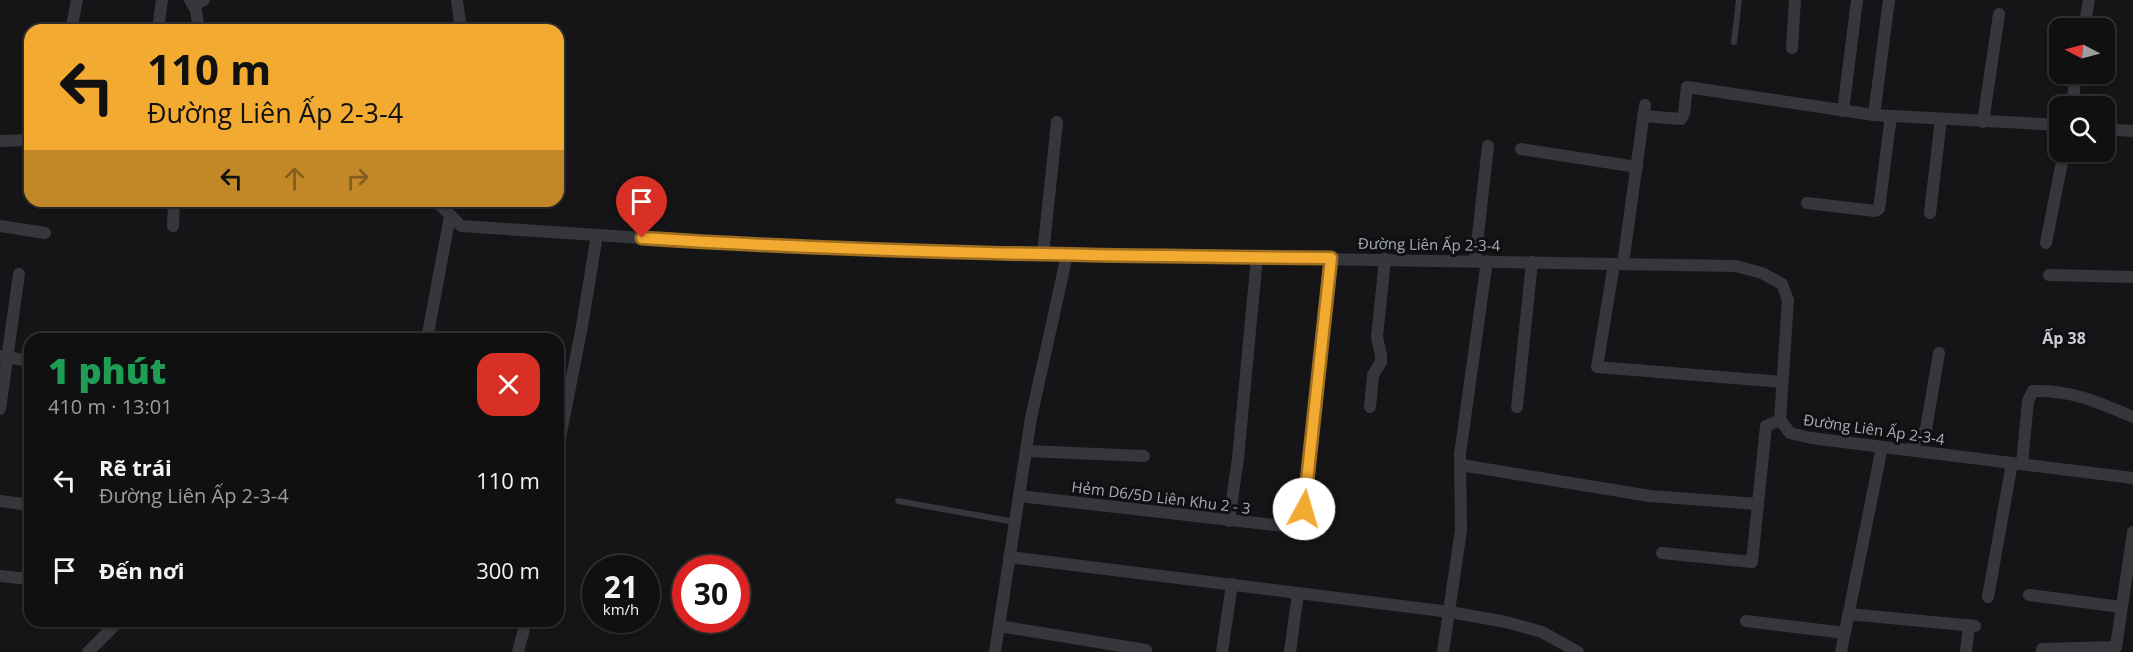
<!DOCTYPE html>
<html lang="vi">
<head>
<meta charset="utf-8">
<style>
	body { margin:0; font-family:"Open Sans",sans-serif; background:#19191a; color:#f1f3f6; height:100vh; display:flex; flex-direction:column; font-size:22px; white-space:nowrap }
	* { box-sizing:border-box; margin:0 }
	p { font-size:20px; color:#9c9d9f }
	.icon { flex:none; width:33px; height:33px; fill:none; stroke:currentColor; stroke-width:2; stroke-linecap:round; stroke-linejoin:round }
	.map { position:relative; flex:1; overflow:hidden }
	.side { position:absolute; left:24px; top:333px; width:540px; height:294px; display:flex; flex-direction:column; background:#101011; border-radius:18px; box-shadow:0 2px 4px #0004,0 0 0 2px #303031 }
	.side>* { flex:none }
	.hud { position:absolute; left:24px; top:24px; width:540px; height:183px; border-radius:18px; box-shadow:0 2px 4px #0004,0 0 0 2px #303031; background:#f3aa31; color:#111; overflow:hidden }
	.needle { width:39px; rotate:276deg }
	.buttons { position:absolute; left:2049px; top:18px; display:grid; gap:12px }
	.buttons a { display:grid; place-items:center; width:66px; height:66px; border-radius:12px; background:#101011; box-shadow:0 2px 4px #0004,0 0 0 2px #303031; font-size:30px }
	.speed { position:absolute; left:582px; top:555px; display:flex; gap:12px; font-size:30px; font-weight:700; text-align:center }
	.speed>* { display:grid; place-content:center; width:78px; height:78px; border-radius:50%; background:#101011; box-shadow:0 2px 4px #0004,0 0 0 2px #303031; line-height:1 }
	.speed small { font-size:15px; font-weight:400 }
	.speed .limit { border:9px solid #d22; background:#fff; color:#111 }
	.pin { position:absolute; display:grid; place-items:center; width:51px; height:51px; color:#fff; margin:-62px -26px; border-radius:50% 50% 50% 0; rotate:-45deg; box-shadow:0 0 6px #0007 }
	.pin .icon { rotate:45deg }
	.me { position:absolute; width:66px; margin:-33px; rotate:6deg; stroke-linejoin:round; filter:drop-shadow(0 0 4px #0008) }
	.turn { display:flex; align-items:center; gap:21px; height:126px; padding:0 24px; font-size:27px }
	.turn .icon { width:78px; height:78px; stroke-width:2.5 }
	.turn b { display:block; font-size:42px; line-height:51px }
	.lanes { display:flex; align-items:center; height:57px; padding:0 24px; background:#0003; justify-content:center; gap:30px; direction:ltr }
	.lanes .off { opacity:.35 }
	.round { display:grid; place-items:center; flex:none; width:63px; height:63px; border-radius:18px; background:#19191a }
	.overview { display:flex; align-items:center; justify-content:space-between; height:102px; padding:0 24px }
	h1 { font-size:36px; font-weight:800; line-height:45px; color:#1e9e55 }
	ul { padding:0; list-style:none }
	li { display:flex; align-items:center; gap:18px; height:90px; padding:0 24px }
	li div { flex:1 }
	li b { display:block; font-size:22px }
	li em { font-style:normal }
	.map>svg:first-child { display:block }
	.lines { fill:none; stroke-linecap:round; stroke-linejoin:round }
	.lane { stroke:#36373c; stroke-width:6 }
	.street { stroke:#36373c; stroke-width:12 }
	.route-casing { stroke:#9e6e20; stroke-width:15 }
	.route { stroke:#f3aa31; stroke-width:10 }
	.labels { text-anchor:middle; stroke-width:6; stroke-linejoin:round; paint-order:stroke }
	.street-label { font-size:15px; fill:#a7adb7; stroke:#101012 }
	.neighbourhood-label { font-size:16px; font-weight:bold; fill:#c8cbd3; stroke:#101012 }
</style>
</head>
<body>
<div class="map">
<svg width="2133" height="652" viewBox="0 0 2133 652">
	<rect width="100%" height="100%" fill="#151517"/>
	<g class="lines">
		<g class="lane">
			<polyline points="1734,42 1739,0"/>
			<polyline points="898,501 1015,522"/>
		</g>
		<g class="street">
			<polyline points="190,0 196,10 199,30"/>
			<polyline points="457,0 461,30"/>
			<polyline points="193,5 204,0"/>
			<polyline points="2084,28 2089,0"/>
			<polyline points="71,30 77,0"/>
			<polyline points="158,30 162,0"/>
			<polyline points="1792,48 1795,0"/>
			<polyline points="2072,106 2076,74"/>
			<polyline points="1843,111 1857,0"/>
			<polyline points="1874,115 1889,0"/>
			<polyline points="1643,116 1681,119 1684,113 1687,87 1874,115 2060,125"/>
			<polyline points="1983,122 1999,14"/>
			<polyline points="2104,129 2133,131"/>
			<polyline points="0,141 30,140"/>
			<polyline points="1521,149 1637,167"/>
			<polyline points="440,201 440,205 461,226 778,247 1067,255 1736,266 1762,273 1782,284 1788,300 1780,420 1790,433 1811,438 2133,478"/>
			<polyline points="1807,203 1875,211 1879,209 1891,116"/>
			<polyline points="1930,213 1941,119"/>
			<polyline points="0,226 45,233"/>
			<polyline points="173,226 174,201"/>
			<polyline points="2046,243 2064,152"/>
			<polyline points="1043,254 1057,122"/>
			<polyline points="1475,261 1488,146"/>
			<polyline points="1614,264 1597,367 1782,382"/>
			<polyline points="1623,264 1645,105"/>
			<polyline points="2049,275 2133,277"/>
			<polyline points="427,339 450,216"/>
			<polyline points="0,356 30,361"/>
			<polyline points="1370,407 1373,375 1381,362 1381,355 1377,337 1385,259"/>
			<polyline points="1517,407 1532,262"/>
			<polyline points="0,409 19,274"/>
			<polyline points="558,448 582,326 597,235"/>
			<polyline points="1909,450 1926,429 1939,353"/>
			<polyline points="1026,451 1144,456"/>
			<path d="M2022 464 2028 401 2033 391C2073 390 2097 402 2133 417"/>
			<polyline points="1461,465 1650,496 1758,504"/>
			<polyline points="1019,496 1301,528 1331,258"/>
			<polyline points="0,501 30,505"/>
			<polyline points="1229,521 1238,458 1257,257"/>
			<polyline points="1662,553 1752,562 1766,426 1780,420"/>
			<polyline points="1009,557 1450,612 1506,622 1542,632 1578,652"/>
			<polyline points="0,576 30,579"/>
			<polyline points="2029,595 2121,607"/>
			<polyline points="1988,597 2012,463"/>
			<polyline points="1848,614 1975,626"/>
			<polyline points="1746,621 1845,633"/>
			<polyline points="999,626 1146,650"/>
			<polyline points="2042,649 2116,647 2133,532"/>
			<polyline points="88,652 119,621"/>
			<polyline points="518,652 526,621"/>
			<polyline points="995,652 1031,418 1067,255"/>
			<polyline points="1222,652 1232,584"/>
			<polyline points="1290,652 1298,593"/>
			<polyline points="1443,652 1461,530 1460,454 1487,261"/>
			<polyline points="1841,652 1882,447"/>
			<polyline points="1966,652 1969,625"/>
		</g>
	</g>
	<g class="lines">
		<defs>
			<path id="route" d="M642 238C871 253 1101 256 1331 258L1304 509"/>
		</defs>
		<use href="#route" class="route-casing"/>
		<use href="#route" class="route"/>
	</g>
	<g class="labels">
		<g class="street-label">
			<text transform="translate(1429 245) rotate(1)" y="5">Đường Liên Ấp 2-3-4</text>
			<text transform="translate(1874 430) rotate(8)" y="5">Đường Liên Ấp 2-3-4</text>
			<text transform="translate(1161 498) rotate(7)" y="5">Hẻm D6/5D Liên Khu 2 - 3</text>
		</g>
		<g class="neighbourhood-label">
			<text x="2064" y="344">Ấp 38</text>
		</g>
	</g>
</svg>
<div class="buttons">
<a><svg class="needle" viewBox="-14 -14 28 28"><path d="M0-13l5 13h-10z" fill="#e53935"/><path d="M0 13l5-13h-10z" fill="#9c9d9f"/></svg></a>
<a><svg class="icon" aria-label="search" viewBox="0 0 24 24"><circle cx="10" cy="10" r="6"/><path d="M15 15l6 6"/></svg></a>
</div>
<div class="speed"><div>21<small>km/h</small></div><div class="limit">30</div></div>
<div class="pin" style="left:642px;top:238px;background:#d93025"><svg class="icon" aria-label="arrive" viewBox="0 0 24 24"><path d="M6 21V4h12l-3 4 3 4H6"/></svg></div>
<svg class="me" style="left:1304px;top:509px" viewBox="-20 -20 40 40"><circle r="19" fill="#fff"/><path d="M0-13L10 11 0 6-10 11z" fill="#f3aa31"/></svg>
<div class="hud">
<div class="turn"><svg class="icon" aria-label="left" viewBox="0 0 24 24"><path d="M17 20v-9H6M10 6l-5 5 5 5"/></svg><div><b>110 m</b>Đường Liên Ấp 2-3-4</div></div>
<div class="lanes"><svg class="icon" aria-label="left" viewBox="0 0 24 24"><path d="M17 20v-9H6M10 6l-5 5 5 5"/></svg><svg class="icon off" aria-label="ahead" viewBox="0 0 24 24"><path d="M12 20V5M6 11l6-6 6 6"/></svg><svg class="icon off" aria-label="right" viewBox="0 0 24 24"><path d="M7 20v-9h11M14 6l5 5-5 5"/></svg></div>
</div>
<section class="side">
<div class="overview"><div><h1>1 phút</h1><p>410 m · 13:01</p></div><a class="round" style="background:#d93025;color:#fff"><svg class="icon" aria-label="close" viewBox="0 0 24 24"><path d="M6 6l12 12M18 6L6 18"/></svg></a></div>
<ul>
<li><svg class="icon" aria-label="left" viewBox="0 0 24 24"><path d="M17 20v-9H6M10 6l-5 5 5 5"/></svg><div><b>Rẽ trái</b><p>Đường Liên Ấp 2-3-4</p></div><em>110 m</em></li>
<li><svg class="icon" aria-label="arrive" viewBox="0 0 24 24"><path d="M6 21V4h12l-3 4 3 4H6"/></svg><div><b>Đến nơi</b></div><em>300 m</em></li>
</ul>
</section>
</div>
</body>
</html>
